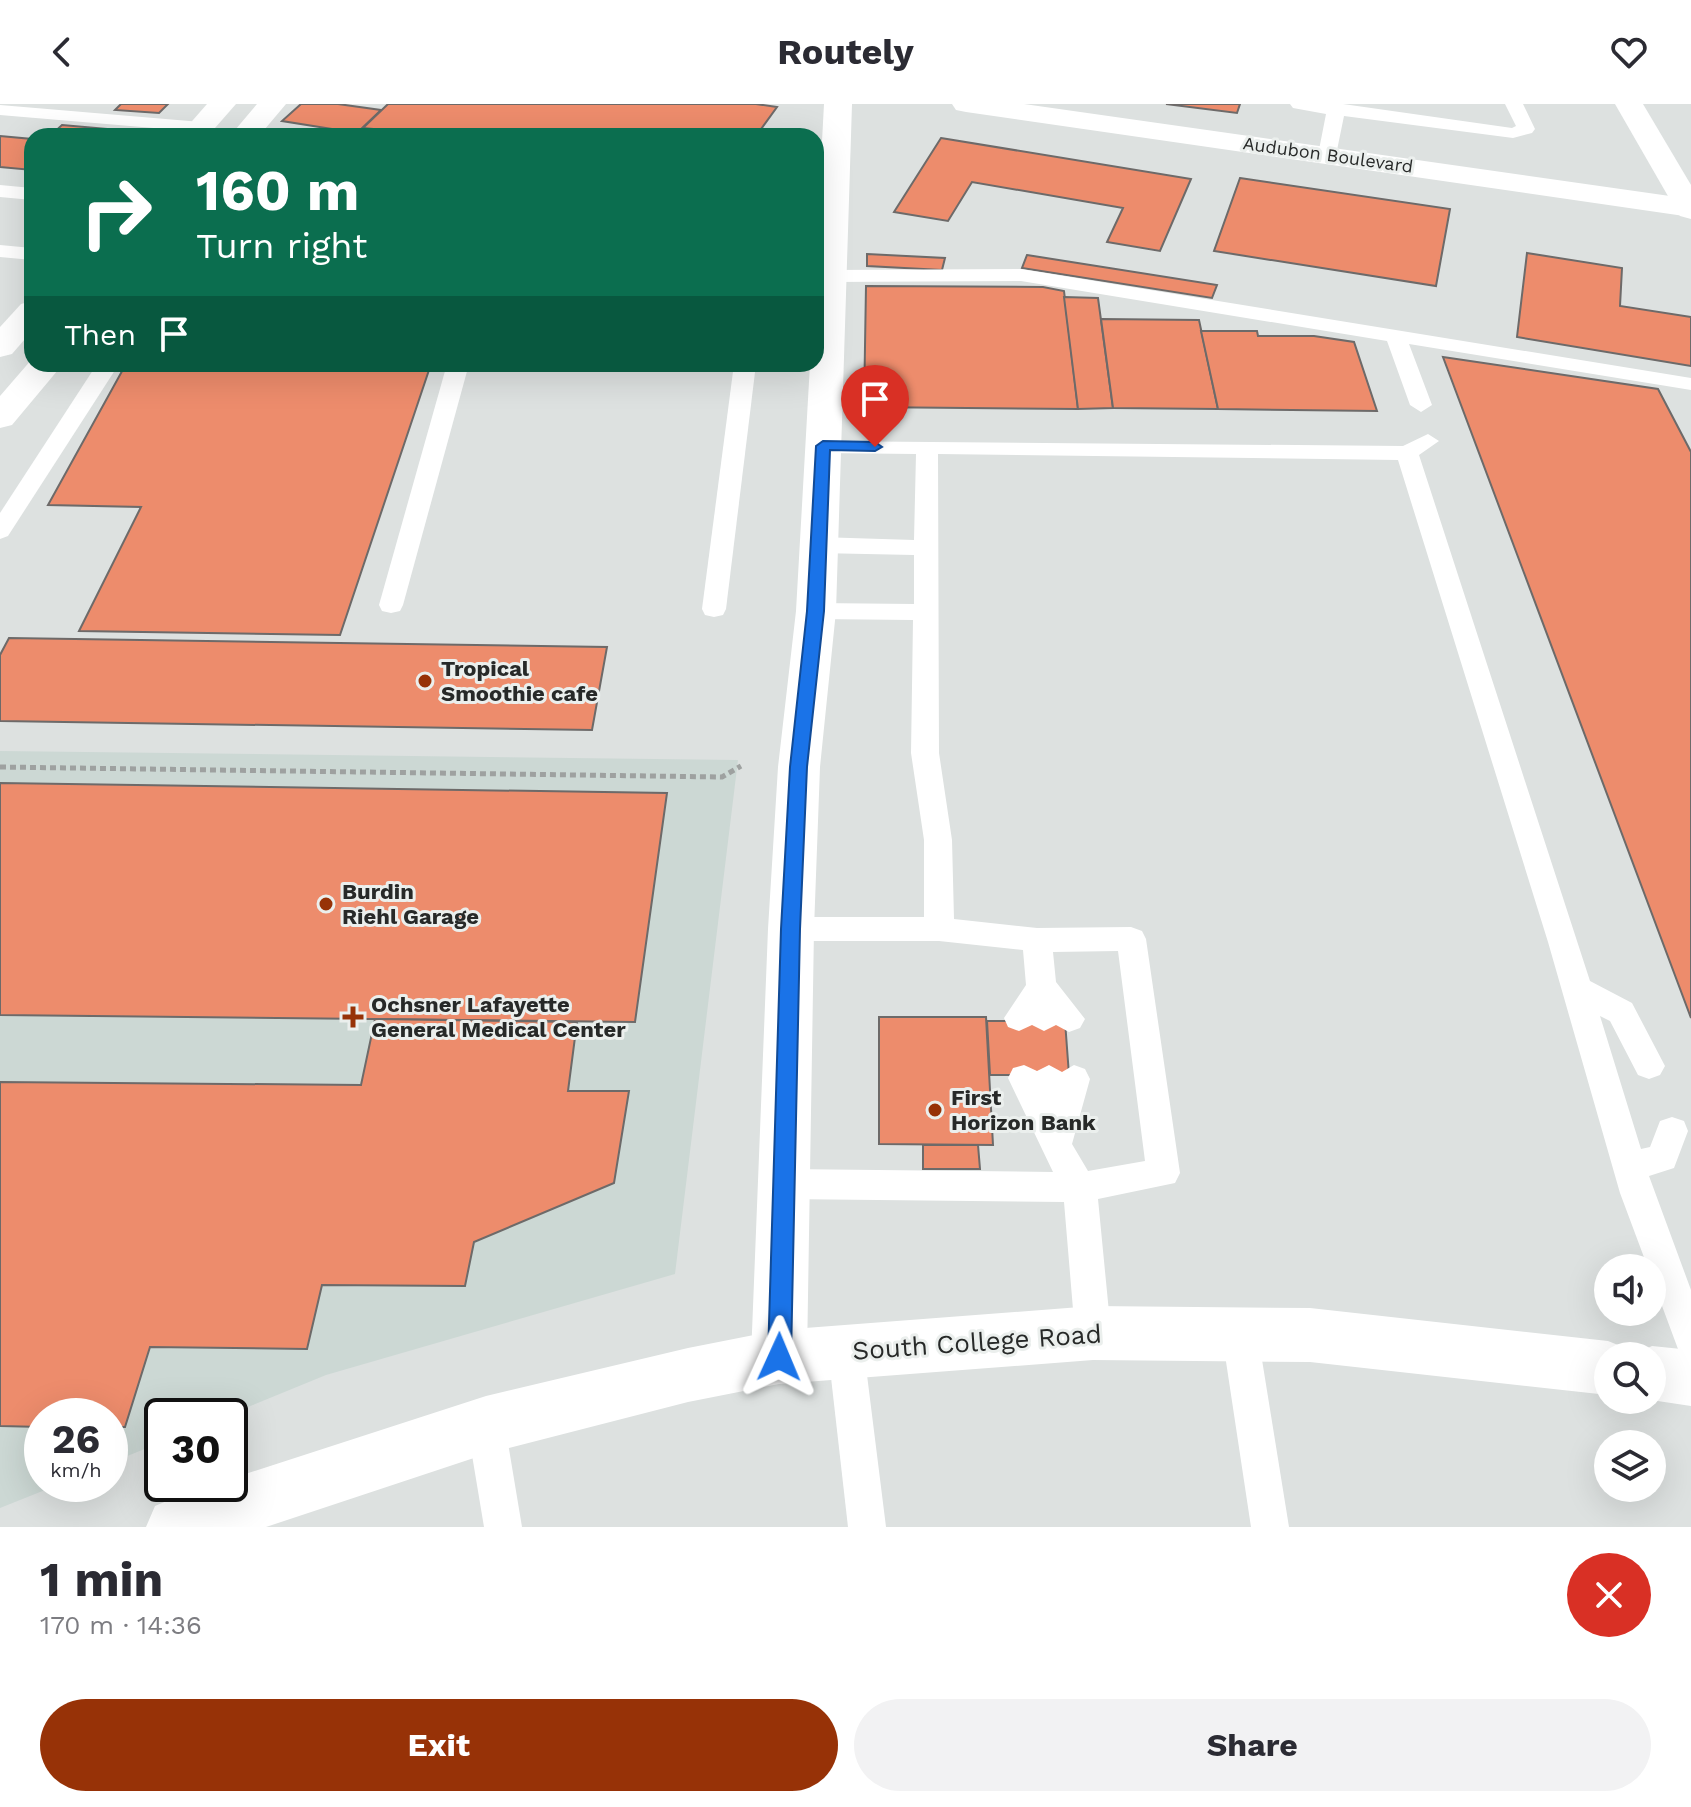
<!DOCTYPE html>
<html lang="en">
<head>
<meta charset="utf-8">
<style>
	body { margin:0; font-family:"Work Sans",sans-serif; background:#f2f2f3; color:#2b2b33; height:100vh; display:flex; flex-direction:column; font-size:30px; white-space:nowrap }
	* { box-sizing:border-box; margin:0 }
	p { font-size:26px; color:#7c7c81 }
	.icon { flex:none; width:44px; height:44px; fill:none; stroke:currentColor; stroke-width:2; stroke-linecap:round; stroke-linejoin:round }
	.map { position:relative; height:1423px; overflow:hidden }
	.sheet { display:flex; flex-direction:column; background:#fff; flex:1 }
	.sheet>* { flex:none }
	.top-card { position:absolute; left:24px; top:24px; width:800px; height:244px; border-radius:24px; box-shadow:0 8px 32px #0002; background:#0b6e4f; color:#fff; overflow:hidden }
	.fabs { position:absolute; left:1594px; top:1150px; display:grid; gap:16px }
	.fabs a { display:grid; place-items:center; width:72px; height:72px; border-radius:50%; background:#fff; box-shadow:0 8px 32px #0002; font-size:40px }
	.speed { position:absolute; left:24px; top:1294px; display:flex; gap:16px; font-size:40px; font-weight:700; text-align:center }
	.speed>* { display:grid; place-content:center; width:104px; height:104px; border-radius:50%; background:#fff; box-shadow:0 8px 32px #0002; line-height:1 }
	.speed small { font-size:20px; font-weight:400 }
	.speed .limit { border:4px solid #111; border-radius:12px; background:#fff; color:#111 }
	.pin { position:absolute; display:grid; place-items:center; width:68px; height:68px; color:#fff; margin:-82px -34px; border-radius:50% 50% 50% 0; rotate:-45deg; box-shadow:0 0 8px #0007 }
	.pin .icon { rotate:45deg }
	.me { position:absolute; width:88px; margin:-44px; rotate:1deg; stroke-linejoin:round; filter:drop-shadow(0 0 6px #0008) }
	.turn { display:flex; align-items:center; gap:28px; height:168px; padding:0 40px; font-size:36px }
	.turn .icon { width:104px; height:104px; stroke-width:2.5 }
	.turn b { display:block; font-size:56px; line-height:68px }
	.then { display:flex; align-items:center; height:76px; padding:0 40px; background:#0003; gap:16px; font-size:30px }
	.round { display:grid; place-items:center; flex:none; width:84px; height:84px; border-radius:42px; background:#f2f2f3 }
	.overview { display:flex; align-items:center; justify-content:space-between; height:136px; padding:0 40px }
	h1 { font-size:48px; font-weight:700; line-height:60px }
	.button { display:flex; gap:16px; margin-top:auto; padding:16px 40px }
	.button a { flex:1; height:92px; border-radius:48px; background:#973207; color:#fff; font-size:32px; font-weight:700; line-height:92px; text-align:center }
	.button a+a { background:#f2f2f3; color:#2b2b33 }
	header { display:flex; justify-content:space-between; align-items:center; height:104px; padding:0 40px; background:#fff; font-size:36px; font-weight:700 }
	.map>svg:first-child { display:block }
	.built { fill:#ccd8d4 }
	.building { fill:#ed8c6c; stroke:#6d6a69; stroke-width:2 }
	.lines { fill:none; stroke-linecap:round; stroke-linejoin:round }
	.path { stroke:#9ea1a0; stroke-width:5; stroke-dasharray:6 4; stroke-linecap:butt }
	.service { fill:#fff; fill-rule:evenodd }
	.minor { fill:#fff; fill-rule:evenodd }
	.tertiary { fill:#fff; fill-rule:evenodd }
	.secondary { fill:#fff; fill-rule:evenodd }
	.route { fill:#1a73e8; stroke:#114b97; stroke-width:2 }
	.poi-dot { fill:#973207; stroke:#ebefed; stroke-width:3 }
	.labels { text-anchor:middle; stroke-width:6; stroke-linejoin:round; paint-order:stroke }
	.far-street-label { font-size:18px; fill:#272928; stroke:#ebefed }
	.poi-label { font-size:22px; font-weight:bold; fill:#272928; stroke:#ebefed; text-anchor:start }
	.near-street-label { font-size:26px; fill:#272928; stroke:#ebefed }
</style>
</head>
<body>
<header><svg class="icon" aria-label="back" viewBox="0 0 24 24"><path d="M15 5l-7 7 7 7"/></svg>Routely<svg class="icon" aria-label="heart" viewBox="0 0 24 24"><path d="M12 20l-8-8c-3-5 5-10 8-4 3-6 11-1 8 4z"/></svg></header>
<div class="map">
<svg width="1691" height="1423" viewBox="0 0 1691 1423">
	<rect width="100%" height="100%" fill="#dde1e0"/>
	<polygon class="built" points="0,647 738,656 675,1170 326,1271 226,1312 162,1312 162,1338 110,1359 110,1312 42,1312 42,1380 60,1380 0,1404"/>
	<g class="building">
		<polygon points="121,0 168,0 159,9 115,6"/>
		<polygon points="301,0 338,0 381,6 357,29 282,17"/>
		<polygon points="388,0 756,0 777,3 756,32 446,32 363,24"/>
		<polygon points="1166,0 1240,0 1237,9"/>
		<polygon points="62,21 142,28 138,32 50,32"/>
		<polygon points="0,32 32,35 32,66 0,63"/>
		<polygon points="941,34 1191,75 1160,147 1107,138 1123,104 972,78 948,117 894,108"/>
		<polygon points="1240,74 1450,105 1436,182 1214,147"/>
		<polygon points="1527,149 1622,164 1620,202 1691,213 1691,262 1517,233"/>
		<polygon points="867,150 945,154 942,166 867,162"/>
		<polygon points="1027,151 1217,181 1212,194 1022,164"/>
		<polygon points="866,182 1043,183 1064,187 1078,305 864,303"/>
		<polygon points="1064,193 1098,194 1113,304 1078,305"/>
		<polygon points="1101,215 1199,216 1218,305 1113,304"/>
		<polygon points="1201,227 1257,227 1258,232 1314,232 1354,238 1377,307 1218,305"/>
		<polygon points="1443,253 1658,285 1691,348 1691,914"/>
		<polygon points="126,260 431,260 340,531 79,527 141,403 48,401"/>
		<polygon points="9,534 607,543 592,626 0,617 0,551"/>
		<polygon points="0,679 667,689 635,918 0,911"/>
		<polygon points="879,913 986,913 993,1041 879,1040"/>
		<polygon points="375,915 577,918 568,987 629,987 614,1079 474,1138 465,1182 322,1181 307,1245 150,1243 125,1323 110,1323 110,1312 42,1312 42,1323 0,1322 0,978 361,981"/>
		<polygon points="987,917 1065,917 1069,971 990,971"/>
		<polygon points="923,1041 978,1041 980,1065 923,1065"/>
	</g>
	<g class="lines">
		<polyline class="path" points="0,663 722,673 741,662"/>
		<g class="service">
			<polygon points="1290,0 1343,0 1512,24 1516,22 1505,0 1523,0 1535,25 1532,29 1513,34 1344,12 1336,51 1327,56 1318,51 1326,10 1293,4"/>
			<polygon points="0,1 201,18 210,23 201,28 0,11"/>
			<polygon points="0,81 32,84 32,96 0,93"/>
			<polygon points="0,141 32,144 32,156 0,153"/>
			<polygon points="1021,165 1691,274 1691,286 1409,240 1432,301 1421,308 1410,301 1387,237 1021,177 830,178 820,172 830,166"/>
			<polygon points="97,260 119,260 8,432 0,435 0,409"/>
			<polygon points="447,260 469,260 403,501 400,507 391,509 382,507 379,501"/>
			<polygon points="734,260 756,260 726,505 723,511 714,513 705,511 702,505"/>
			<polygon points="1428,330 1439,337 1419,351 1590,877 1632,899 1665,962 1660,971 1649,975 1638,971 1610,917 1600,912 1641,1045 1650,1043 1660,1017 1672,1013 1684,1017 1688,1027 1674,1064 1649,1072 1691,1186 1691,1250 1678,1245 1652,1175 1652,1164 1648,1164 1620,1089 1548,838 1398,356 938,350 939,649 952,736 954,815 1037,824 1131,823 1142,827 1146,835 1180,1069 1175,1079 1098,1095 1111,1229 1106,1241 1093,1246 1080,1241 1075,1229 1064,1098 784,1095 772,1091 767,1080 772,1069 784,1065 1053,1068 1008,974 1013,964 1024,961 1037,967 1049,961 1062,968 1074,961 1085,965 1090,975 1072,1040 1088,1067 1145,1057 1118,847 1053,848 1056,878 1085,915 1080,924 1069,928 1056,921 1044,927 1032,921 1019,927 1008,923 1004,914 1026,881 1023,846 939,837 791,837 781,833 776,825 781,817 791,813 924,813 924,736 911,649 913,516 816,515 807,513 804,507 807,501 816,499 914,500 914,451 818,449 810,446 806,441 810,436 818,433 914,436 916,350 823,349 815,347 812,342 815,337 1403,342"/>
			<polygon points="1240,1214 1253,1219 1258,1231 1289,1423 1251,1423 1222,1231 1227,1219"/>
			<polygon points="846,1230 859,1235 864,1247 886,1423 848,1423 828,1247 833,1235"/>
			<polygon points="486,1303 499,1308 505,1321 522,1423 484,1423 467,1321 473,1308"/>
		</g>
		<g class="minor">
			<polygon points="824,0 852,0 836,507 820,663 814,825 807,1253 799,1272 779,1280 759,1272 751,1253 768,825 778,663 796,507 810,260 816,260 816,150"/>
			<polygon points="952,0 1024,0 1691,95 1691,113 966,8 956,6"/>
		</g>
		<g class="tertiary">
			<polygon points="207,0 236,0 208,32 179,32"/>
			<polygon points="257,0 286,0 259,32 230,32"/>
			<polygon points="32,197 32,227 12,250 0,253 0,223 21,200"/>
			<polygon points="32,255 32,260 63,260 12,321 0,324 0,292"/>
		</g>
		<g class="secondary">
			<polygon points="1615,0 1643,0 1691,81 1691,115 1680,112 1676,106"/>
			<path d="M1093 1202 1310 1204 1608 1237 1628 1245 1631 1252 1652 1242 1691 1246V1302L1651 1296 1652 1252H1608V1291L1310 1258 1093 1256 779 1280 688 1298 486 1350 266 1423H146L155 1402C178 1392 204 1380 230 1380V1375L486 1292 688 1244 779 1226Z"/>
		</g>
	</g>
	<polygon class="route" points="823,337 875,338 882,343 875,347 830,346 824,507 807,663 800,825 791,1253 788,1261 779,1264 771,1261 768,1253 781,825 790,663 807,507 816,342"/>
	<g class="poi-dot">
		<circle cx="425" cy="577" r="8"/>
		<circle cx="326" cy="800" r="8"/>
		<path d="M349 901h8v8h8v8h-8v8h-8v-8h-8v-8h8z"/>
		<circle cx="935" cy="1006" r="8"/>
	</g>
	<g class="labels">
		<g class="far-street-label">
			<text transform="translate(1328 51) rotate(8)" y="6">Audubon Boulevard</text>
		</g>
		<g class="poi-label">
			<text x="441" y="572">Tropical<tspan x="441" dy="25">Smoothie cafe</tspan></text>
			<text x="342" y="795">Burdin<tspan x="342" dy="25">Riehl Garage</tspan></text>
			<text x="371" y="908">Ochsner Lafayette<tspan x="371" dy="25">General Medical Center</tspan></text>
			<text x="951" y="1001">First<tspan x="951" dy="25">Horizon Bank</tspan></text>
		</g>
		<g class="near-street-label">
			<text transform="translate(977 1238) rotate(-4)" y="9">South College Road</text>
		</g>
	</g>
</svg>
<div class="fabs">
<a><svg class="icon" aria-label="sound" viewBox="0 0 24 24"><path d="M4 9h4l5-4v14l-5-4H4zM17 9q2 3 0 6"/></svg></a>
<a><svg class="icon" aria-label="search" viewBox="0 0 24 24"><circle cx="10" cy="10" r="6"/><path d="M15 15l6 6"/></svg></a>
<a><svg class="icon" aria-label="layers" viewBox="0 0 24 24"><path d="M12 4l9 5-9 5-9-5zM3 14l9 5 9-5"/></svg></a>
</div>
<div class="speed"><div>26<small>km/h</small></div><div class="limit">30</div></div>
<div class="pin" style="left:875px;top:343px;background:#d93025"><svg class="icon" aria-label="arrive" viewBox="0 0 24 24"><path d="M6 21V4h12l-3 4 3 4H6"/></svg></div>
<svg class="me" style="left:779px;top:1253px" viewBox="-20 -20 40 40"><path d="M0-17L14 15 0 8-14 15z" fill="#1a73e8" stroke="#fff" stroke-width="4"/></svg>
<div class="top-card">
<div class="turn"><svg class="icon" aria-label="right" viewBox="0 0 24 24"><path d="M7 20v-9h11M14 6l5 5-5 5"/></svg><div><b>160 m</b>Turn right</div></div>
<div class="then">Then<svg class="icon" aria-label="arrive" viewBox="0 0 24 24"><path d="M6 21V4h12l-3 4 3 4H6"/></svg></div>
</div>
</div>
<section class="sheet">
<div class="overview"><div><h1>1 min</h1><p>170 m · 14:36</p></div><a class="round" style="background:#d93025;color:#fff"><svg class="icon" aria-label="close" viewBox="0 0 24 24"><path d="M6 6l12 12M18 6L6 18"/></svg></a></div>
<div class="button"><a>Exit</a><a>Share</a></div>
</section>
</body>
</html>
